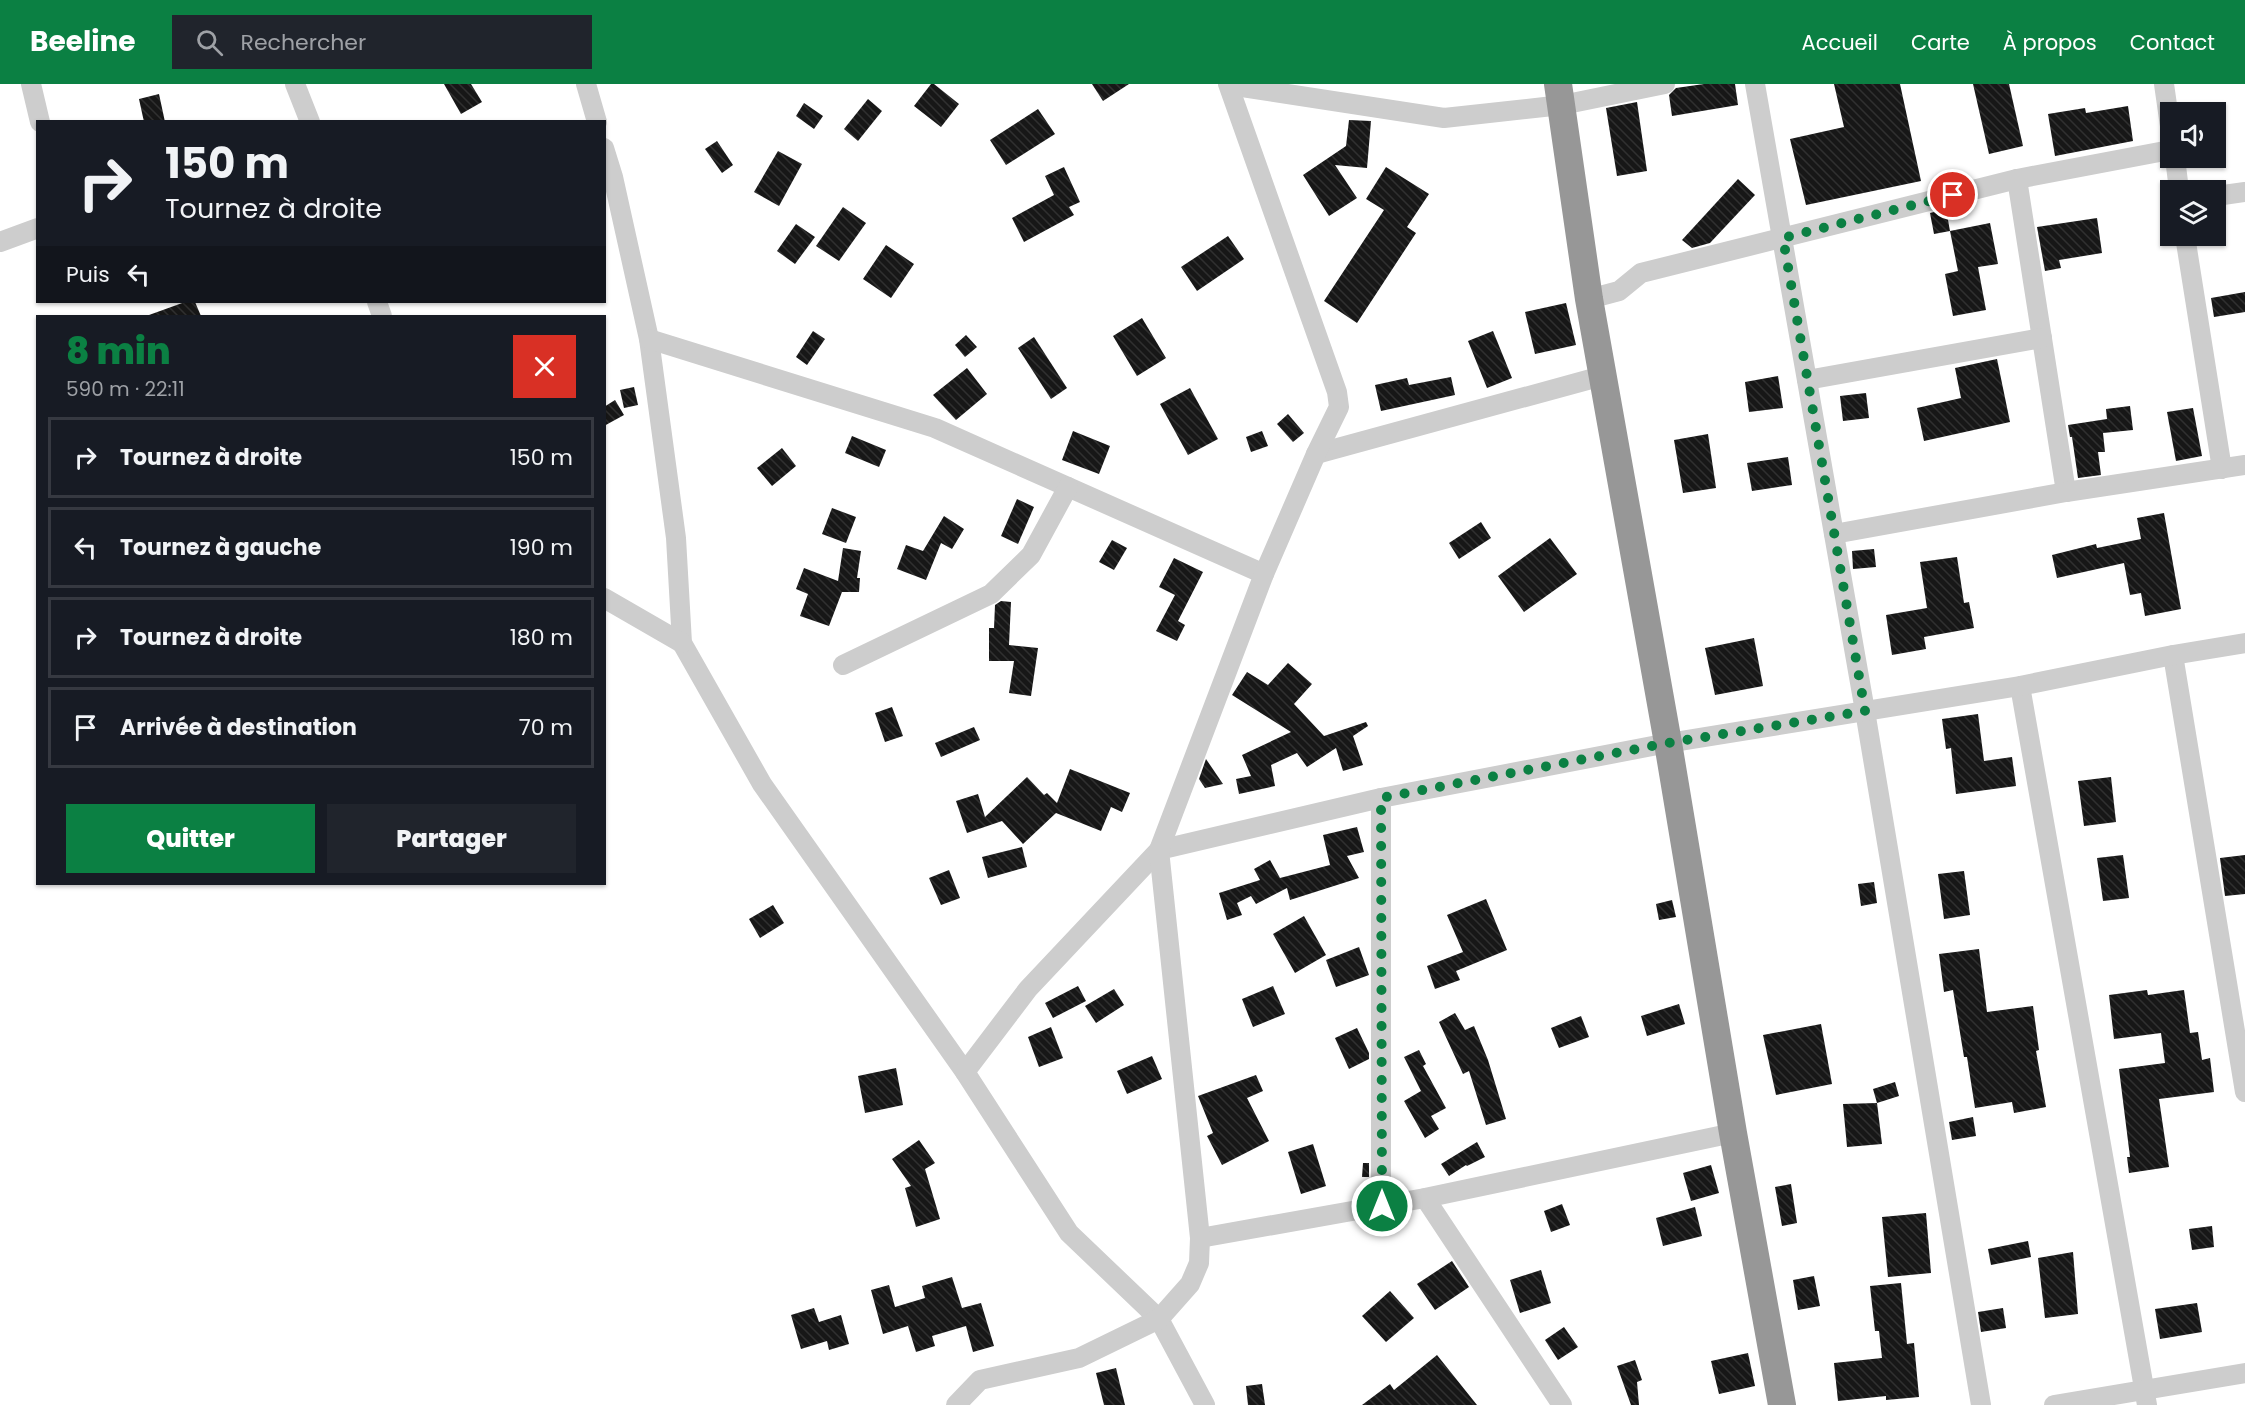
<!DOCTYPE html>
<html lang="fr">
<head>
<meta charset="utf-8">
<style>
	body { margin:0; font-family:Poppins,sans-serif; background:#20242c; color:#f1f3f6; height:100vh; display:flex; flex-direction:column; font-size:22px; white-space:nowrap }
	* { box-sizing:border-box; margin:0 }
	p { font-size:20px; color:#9ea1a6 }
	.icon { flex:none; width:33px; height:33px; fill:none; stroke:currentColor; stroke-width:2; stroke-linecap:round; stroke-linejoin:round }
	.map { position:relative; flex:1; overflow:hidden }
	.panel { position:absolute; left:36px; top:231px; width:570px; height:570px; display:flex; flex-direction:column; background:#171b24; border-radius:0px; box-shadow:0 2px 4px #0004 }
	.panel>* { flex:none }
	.top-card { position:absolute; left:36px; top:36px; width:570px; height:183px; border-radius:0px; box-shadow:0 2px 4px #0004; background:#171b24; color:#f1f3f6; overflow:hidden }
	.fabs { position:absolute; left:2160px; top:18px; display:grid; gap:12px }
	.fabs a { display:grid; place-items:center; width:66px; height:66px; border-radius:0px; background:#171b24; box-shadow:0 2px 4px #0004; font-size:30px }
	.pin { position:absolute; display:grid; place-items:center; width:51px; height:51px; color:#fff; margin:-26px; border:3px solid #fff; border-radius:50%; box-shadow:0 2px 6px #0007 }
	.me { position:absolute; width:66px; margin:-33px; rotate:0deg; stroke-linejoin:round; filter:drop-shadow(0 0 4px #0008) }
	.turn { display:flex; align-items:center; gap:21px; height:126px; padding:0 30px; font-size:27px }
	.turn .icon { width:78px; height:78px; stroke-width:2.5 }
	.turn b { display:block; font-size:42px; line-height:51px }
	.then { display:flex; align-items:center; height:57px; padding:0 30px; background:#0003; gap:12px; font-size:22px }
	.round { display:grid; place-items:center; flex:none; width:63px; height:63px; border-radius:0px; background:#20242c }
	.overview { display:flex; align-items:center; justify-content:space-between; height:102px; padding:0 30px }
	h1 { font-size:36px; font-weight:800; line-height:45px; color:#0b8043 }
	.cta { display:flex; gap:12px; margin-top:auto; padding:12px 30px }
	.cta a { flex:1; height:69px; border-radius:0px; background:#0b8043; color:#fff; font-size:24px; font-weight:800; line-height:69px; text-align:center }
	.cta a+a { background:#20242c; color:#f1f3f6 }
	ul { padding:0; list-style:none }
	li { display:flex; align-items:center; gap:18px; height:81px; margin:0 12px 9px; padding:0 18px; border:3px solid #363941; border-radius:0px }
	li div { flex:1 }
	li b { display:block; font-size:22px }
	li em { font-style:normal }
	header { display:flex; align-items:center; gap:36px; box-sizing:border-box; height:84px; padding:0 30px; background:#0b8043; color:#fff }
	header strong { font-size:28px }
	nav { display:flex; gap:33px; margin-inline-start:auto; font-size:21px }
	.search { width:420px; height:54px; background:#20242c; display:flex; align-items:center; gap:15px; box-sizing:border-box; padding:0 21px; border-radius:0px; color:#9ea1a6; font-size:22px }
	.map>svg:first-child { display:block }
	.building { fill:url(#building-back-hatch) }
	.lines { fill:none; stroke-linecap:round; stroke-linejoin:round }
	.minor { stroke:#cdcdcd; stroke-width:20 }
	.highway { stroke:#979797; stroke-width:28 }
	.route { stroke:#0b8043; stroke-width:10; stroke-dasharray:0 18 }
</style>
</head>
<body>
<header>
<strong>Beeline</strong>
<div class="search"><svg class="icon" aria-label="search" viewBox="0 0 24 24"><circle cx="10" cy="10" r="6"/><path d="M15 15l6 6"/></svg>Rechercher</div>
<nav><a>Accueil</a><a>Carte</a><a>À propos</a><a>Contact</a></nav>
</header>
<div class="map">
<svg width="2245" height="1321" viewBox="0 0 2245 1321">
	<defs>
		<pattern id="building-back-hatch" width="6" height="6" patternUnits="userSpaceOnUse" patternTransform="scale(1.5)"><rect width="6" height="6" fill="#171717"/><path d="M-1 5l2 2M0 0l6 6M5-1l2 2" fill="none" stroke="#303030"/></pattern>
	</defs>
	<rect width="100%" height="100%" fill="#fff"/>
	<g class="building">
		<polygon points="444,0 471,0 482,18 461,30"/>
		<polygon points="931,0 934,0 959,20 941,43 914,22"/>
		<polygon points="1092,0 1129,0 1103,17"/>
		<polygon points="1704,0 1735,0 1738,21 1672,32 1669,11 1676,4"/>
		<polygon points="1834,0 1900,0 1921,97 1806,121 1790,55 1844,43"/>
		<polygon points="1973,0 2009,0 2023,62 1989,70"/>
		<polygon points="159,10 165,38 144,38 139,15"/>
		<polygon points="868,15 882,27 858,57 844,45"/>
		<polygon points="1637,18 1647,87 1617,92 1606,24"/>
		<polygon points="804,19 823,32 814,45 796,32"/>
		<polygon points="2128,22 2133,57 2055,72 2048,30 2085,24 2086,29"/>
		<polygon points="1038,25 1055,50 1006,81 990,56"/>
		<polygon points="1349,36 1371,37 1367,84 1335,81 1357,114 1329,132 1303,91 1346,62"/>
		<polygon points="717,57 733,81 722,89 705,65"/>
		<polygon points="778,67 802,80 779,122 754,108"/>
		<polygon points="1064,83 1080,118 1069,123 1074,131 1024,158 1012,134 1054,111 1045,92"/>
		<polygon points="1386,83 1429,110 1407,143 1416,149 1357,239 1324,217 1384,126 1366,115"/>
		<polygon points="1738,95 1755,111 1710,159 1692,164 1682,156"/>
		<polygon points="843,123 866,139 839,177 816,162"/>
		<polygon points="1946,125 1950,147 1934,150 1930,129"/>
		<polygon points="2097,134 2102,169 2059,176 2061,184 2045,187 2037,143"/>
		<polygon points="1990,139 1998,180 1978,183 1986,226 1953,232 1945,190 1958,187 1950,147"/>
		<polygon points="796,140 815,153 795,180 777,167"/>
		<polygon points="1228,152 1244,175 1197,207 1181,183"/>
		<polygon points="886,161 914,180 891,214 863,195"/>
		<polygon points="2245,208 2245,228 2214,233 2211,214"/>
		<polygon points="185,218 195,218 201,232 149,232 149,231"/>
		<polygon points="1566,219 1576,261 1535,270 1525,228"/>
		<polygon points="1142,234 1166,274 1137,292 1113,252"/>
		<polygon points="813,247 825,255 807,281 796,273"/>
		<polygon points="1493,247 1512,294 1487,304 1468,257"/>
		<polygon points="966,251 977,263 965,273 955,261"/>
		<polygon points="1034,253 1067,304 1051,315 1018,264"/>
		<polygon points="1997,275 2010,338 1924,357 1917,324 1961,314 1955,284"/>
		<polygon points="967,284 987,310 956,336 933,311"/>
		<polygon points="1778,292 1783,324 1749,328 1745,298"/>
		<polygon points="1451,293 1455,311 1381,327 1375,301 1407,294 1409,301"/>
		<polygon points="634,303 638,321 624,324 620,306"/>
		<polygon points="1190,304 1218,355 1188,371 1160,320"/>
		<polygon points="1866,309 1869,334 1843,337 1840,312"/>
		<polygon points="615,316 624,331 604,342 604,323"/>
		<polygon points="2130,322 2133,346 2103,349 2105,368 2098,368 2101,391 2078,394 2072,353 2070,353 2068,341 2107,335 2106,325"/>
		<polygon points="2193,324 2202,372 2176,377 2167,328"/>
		<polygon points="1288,330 1304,349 1293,358 1277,340"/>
		<polygon points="1073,347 1110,362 1099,390 1062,376"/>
		<polygon points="1262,347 1268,362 1251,368 1246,353"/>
		<polygon points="1708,350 1716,404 1683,409 1674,356"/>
		<polygon points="852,352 886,366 879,383 845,369"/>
		<polygon points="782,364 796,382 772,402 757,384"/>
		<polygon points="1788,373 1792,401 1752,407 1747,379"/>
		<polygon points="1017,415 1034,423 1018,460 1001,452"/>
		<polygon points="832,424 856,433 846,459 822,450"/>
		<polygon points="2164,429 2181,525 2145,532 2141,509 2130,511 2124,479 2057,494 2052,471 2096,460 2097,464 2141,455 2137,434"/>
		<polygon points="944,432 964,445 952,465 941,459 926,496 897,485 906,461 923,467"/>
		<polygon points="1481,438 1491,454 1459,475 1449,459"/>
		<polygon points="1550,454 1577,490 1524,528 1498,492"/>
		<polygon points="1112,456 1127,464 1114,486 1099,478"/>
		<polygon points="843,464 861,467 857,494 860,494 859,508 842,508 829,542 800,532 808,510 796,505 804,484 838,497"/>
		<polygon points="1874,465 1876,483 1853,485 1852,467"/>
		<polygon points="1957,473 1964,519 1969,518 1974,544 1924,553 1926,565 1892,571 1886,531 1927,524 1920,478"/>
		<polygon points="1174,474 1203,488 1178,537 1185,541 1177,557 1156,547 1175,511 1159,503"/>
		<polygon points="1001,517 1011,518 1009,561 1038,564 1031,612 1009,609 1014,577 989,577 989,544 994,544 995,521"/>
		<polygon points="1754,554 1763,602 1715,611 1705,564"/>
		<polygon points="1288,579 1312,600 1294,620 1324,652 1366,638 1368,642 1353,652 1363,681 1343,687 1336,664 1307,683 1297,669 1271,681 1275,702 1239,710 1236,695 1251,692 1242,671 1291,648 1232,611 1247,588 1268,601"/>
		<polygon points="892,623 903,652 885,658 875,629"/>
		<polygon points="1978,630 1984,677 2012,673 2016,702 1956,710 1951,664 1946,665 1942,635"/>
		<polygon points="974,643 980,656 941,673 935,659"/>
		<polygon points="1206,675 1223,700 1205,704 1199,695"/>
		<polygon points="1070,685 1130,709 1122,728 1111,723 1101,747 1056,729 1023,760 1002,737 967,749 956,717 978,710 985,733 1027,693 1044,711 1047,709 1057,719"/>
		<polygon points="2111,693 2116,738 2084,742 2078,697"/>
		<polygon points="1357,743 1364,768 1347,772 1359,794 1290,816 1287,804 1256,820 1251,812 1237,819 1242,831 1227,836 1219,809 1260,796 1254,785 1270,776 1280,794 1330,781 1323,751"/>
		<polygon points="1022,763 1027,783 988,794 982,773"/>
		<polygon points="2123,771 2129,814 2103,817 2097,774"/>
		<polygon points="2245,771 2245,810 2225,812 2220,774"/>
		<polygon points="949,786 960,814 941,821 929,794"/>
		<polygon points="1964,787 1970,831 1944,835 1938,790"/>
		<polygon points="1874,798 1877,819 1861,822 1858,800"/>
		<polygon points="1486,815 1507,866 1456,887 1460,896 1435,905 1427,882 1463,868 1447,831"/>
		<polygon points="1672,816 1676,833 1659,836 1656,820"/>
		<polygon points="773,821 784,839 760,854 749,835"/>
		<polygon points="1304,832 1326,871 1295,889 1273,850"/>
		<polygon points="1359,863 1369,891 1336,903 1326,876"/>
		<polygon points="1979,865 1987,928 2033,922 2039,966 2036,967 2046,1023 2014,1029 2012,1018 1975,1024 1967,973 1964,973 1953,906 1944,908 1939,870"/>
		<polygon points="1078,902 1086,917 1053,934 1045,919"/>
		<polygon points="1273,902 1285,930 1253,943 1242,915"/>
		<polygon points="1114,905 1124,921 1096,939 1085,922"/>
		<polygon points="2147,906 2148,911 2184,906 2190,949 2198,948 2202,976 2210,974 2214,1008 2159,1015 2169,1083 2129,1089 2127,1073 2130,1073 2119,985 2165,979 2161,949 2114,955 2109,911"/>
		<polygon points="1679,920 1685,940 1647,952 1641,932"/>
		<polygon points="1455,929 1465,946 1474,942 1488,976 1506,1035 1486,1041 1469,987 1463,990 1439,938"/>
		<polygon points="1581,932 1589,953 1559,964 1551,944"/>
		<polygon points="1821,940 1832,1000 1776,1011 1763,951"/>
		<polygon points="1051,943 1063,974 1039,983 1028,953"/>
		<polygon points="1357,944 1369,969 1369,975 1349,985 1335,954"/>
		<polygon points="1419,966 1426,980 1423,982 1446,1024 1431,1032 1439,1045 1425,1054 1404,1017 1421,1007 1404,973"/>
		<polygon points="1152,972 1162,995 1127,1010 1117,987"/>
		<polygon points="896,984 903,1021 865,1029 858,992"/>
		<polygon points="1256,991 1263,1007 1247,1014 1269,1057 1222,1081 1207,1052 1213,1049 1198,1012"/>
		<polygon points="1895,998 1899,1012 1877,1019 1873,1005"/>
		<polygon points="1877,1019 1882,1060 1847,1063 1843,1020"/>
		<polygon points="1973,1033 1976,1052 1952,1056 1949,1038"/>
		<polygon points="919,1056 935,1079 925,1085 940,1135 916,1143 905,1104 911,1102 892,1075"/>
		<polygon points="1477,1058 1485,1073 1467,1082 1466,1081 1449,1092 1441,1080"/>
		<polygon points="1313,1060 1326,1102 1301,1110 1288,1068"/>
		<polygon points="1363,1079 1369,1079 1369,1093 1362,1093"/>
		<polygon points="1711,1081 1719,1109 1691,1117 1683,1089"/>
		<polygon points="1791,1100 1797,1139 1782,1142 1775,1103"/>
		<polygon points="1562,1120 1570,1141 1551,1148 1544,1127"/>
		<polygon points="1695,1123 1702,1152 1663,1162 1656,1134"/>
		<polygon points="1926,1129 1931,1189 1888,1193 1882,1133"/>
		<polygon points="2212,1142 2214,1163 2192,1166 2189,1145"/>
		<polygon points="2028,1157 2031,1173 1991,1181 1988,1165"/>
		<polygon points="2073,1168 2078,1230 2045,1234 2038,1174"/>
		<polygon points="1452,1177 1469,1203 1435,1226 1417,1200"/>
		<polygon points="1541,1186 1551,1219 1520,1229 1510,1196"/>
		<polygon points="1814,1192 1820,1222 1798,1226 1793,1196"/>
		<polygon points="952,1193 962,1224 981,1219 994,1262 973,1268 966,1242 932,1252 935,1262 916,1268 908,1242 883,1250 871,1206 889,1201 895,1223 925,1214 922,1202"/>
		<polygon points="1901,1199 1907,1260 1914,1259 1919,1313 1886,1316 1886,1312 1838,1317 1834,1279 1882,1274 1879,1247 1875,1247 1870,1202"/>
		<polygon points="1390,1207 1414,1234 1386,1258 1362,1232"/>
		<polygon points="2197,1219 2202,1248 2160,1255 2155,1225"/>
		<polygon points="814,1224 819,1238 841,1231 849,1260 829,1266 827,1257 801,1265 791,1231"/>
		<polygon points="2003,1224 2006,1244 1981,1248 1978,1228"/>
		<polygon points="1564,1243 1578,1263 1558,1276 1545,1256"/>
		<polygon points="1748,1269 1755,1302 1719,1310 1711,1277"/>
		<polygon points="1437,1271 1477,1321 1362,1321 1390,1300 1394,1306"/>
		<polygon points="1635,1276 1642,1296 1637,1298 1639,1321 1631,1321 1617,1282"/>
		<polygon points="1116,1284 1125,1321 1104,1321 1096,1289"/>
		<polygon points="1262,1300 1265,1321 1248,1321 1246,1302"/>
	</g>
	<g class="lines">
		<g class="minor">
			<polyline points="31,0 40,38"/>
			<polyline points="295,0 310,38"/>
			<polyline points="586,0 597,38"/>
			<polyline points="1755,0 1865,627 1981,1321"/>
			<polyline points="2164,0 2170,42"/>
			<polyline points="1229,1 1444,34 1562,21 1665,0"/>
			<polyline points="604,64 613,93 649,255 676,454 682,559 762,700 965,988 1069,1149 1159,1235 1205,1321"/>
			<polyline points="2175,74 2179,106"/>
			<polyline points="2017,95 2066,408"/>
			<polyline points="2216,112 2245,108"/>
			<polyline points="2185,152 2222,385"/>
			<polyline points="0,158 38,144"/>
			<polyline points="1589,215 1619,207 1641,189 2017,95 2170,66"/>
			<polyline points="377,218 382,232"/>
			<polyline points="649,255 935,344 1264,490"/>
			<polyline points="1807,296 2042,254"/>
			<polyline points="1316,370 1602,292"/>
			<polyline points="1834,450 2066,408 2245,381"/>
			<polyline points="604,514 682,559"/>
			<polyline points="2173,571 2245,1008"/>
			<polyline points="843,581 991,510 1031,471 1068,403"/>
			<polyline points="2020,602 2147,1321"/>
			<polyline points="1381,714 1381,1122"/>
			<polyline points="965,988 1028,905 1159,766 1381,714 1668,659 2020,602 2173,571 2245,559"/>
			<polyline points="1425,1114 1562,1321"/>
			<polyline points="1200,1154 1425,1114 1733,1049"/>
			<polyline points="956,1321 980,1296 1079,1274 1159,1235 1190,1200 1199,1179 1200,1154 1159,766 1264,490 1316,370 1339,323 1337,308 1228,0"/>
			<polyline points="2054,1321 2245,1289"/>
		</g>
		<polyline class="highway" points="1558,0 1589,215 1668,659 1733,1049 1782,1321"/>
	</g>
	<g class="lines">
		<polyline class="route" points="1382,1122 1381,714 1668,659 1865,627 1783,154 1953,111"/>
	</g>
</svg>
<div class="fabs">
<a><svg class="icon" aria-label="sound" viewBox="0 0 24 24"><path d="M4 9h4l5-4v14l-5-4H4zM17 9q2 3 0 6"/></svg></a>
<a><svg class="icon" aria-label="layers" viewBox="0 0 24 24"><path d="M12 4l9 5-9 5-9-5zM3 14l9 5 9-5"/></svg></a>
</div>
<div class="pin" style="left:1953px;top:111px;background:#d93025"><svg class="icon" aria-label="arrive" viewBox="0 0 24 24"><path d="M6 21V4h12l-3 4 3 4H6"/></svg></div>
<svg class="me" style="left:1382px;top:1122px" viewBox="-20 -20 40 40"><circle r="17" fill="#0b8043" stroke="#fff" stroke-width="3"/><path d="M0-11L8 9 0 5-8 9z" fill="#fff"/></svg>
<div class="top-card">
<div class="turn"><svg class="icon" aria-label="right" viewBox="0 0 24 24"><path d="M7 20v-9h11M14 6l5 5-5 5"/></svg><div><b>150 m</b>Tournez à droite</div></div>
<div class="then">Puis<svg class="icon" aria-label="left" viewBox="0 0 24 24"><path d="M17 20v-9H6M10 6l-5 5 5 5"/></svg></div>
</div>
<section class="panel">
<div class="overview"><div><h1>8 min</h1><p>590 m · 22:11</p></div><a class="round" style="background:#d93025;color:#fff"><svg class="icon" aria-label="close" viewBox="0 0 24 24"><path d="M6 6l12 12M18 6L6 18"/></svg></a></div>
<ul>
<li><svg class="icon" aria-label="right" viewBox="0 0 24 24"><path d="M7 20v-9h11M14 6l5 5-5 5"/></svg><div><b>Tournez à droite</b></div><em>150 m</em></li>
<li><svg class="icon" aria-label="left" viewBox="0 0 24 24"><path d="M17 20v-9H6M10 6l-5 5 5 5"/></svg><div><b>Tournez à gauche</b></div><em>190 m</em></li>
<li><svg class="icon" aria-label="right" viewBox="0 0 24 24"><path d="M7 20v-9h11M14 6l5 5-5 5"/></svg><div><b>Tournez à droite</b></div><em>180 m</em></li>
<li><svg class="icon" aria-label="arrive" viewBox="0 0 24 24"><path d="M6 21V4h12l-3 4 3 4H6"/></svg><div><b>Arrivée à destination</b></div><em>70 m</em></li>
</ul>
<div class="cta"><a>Quitter</a><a>Partager</a></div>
</section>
</div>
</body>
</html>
